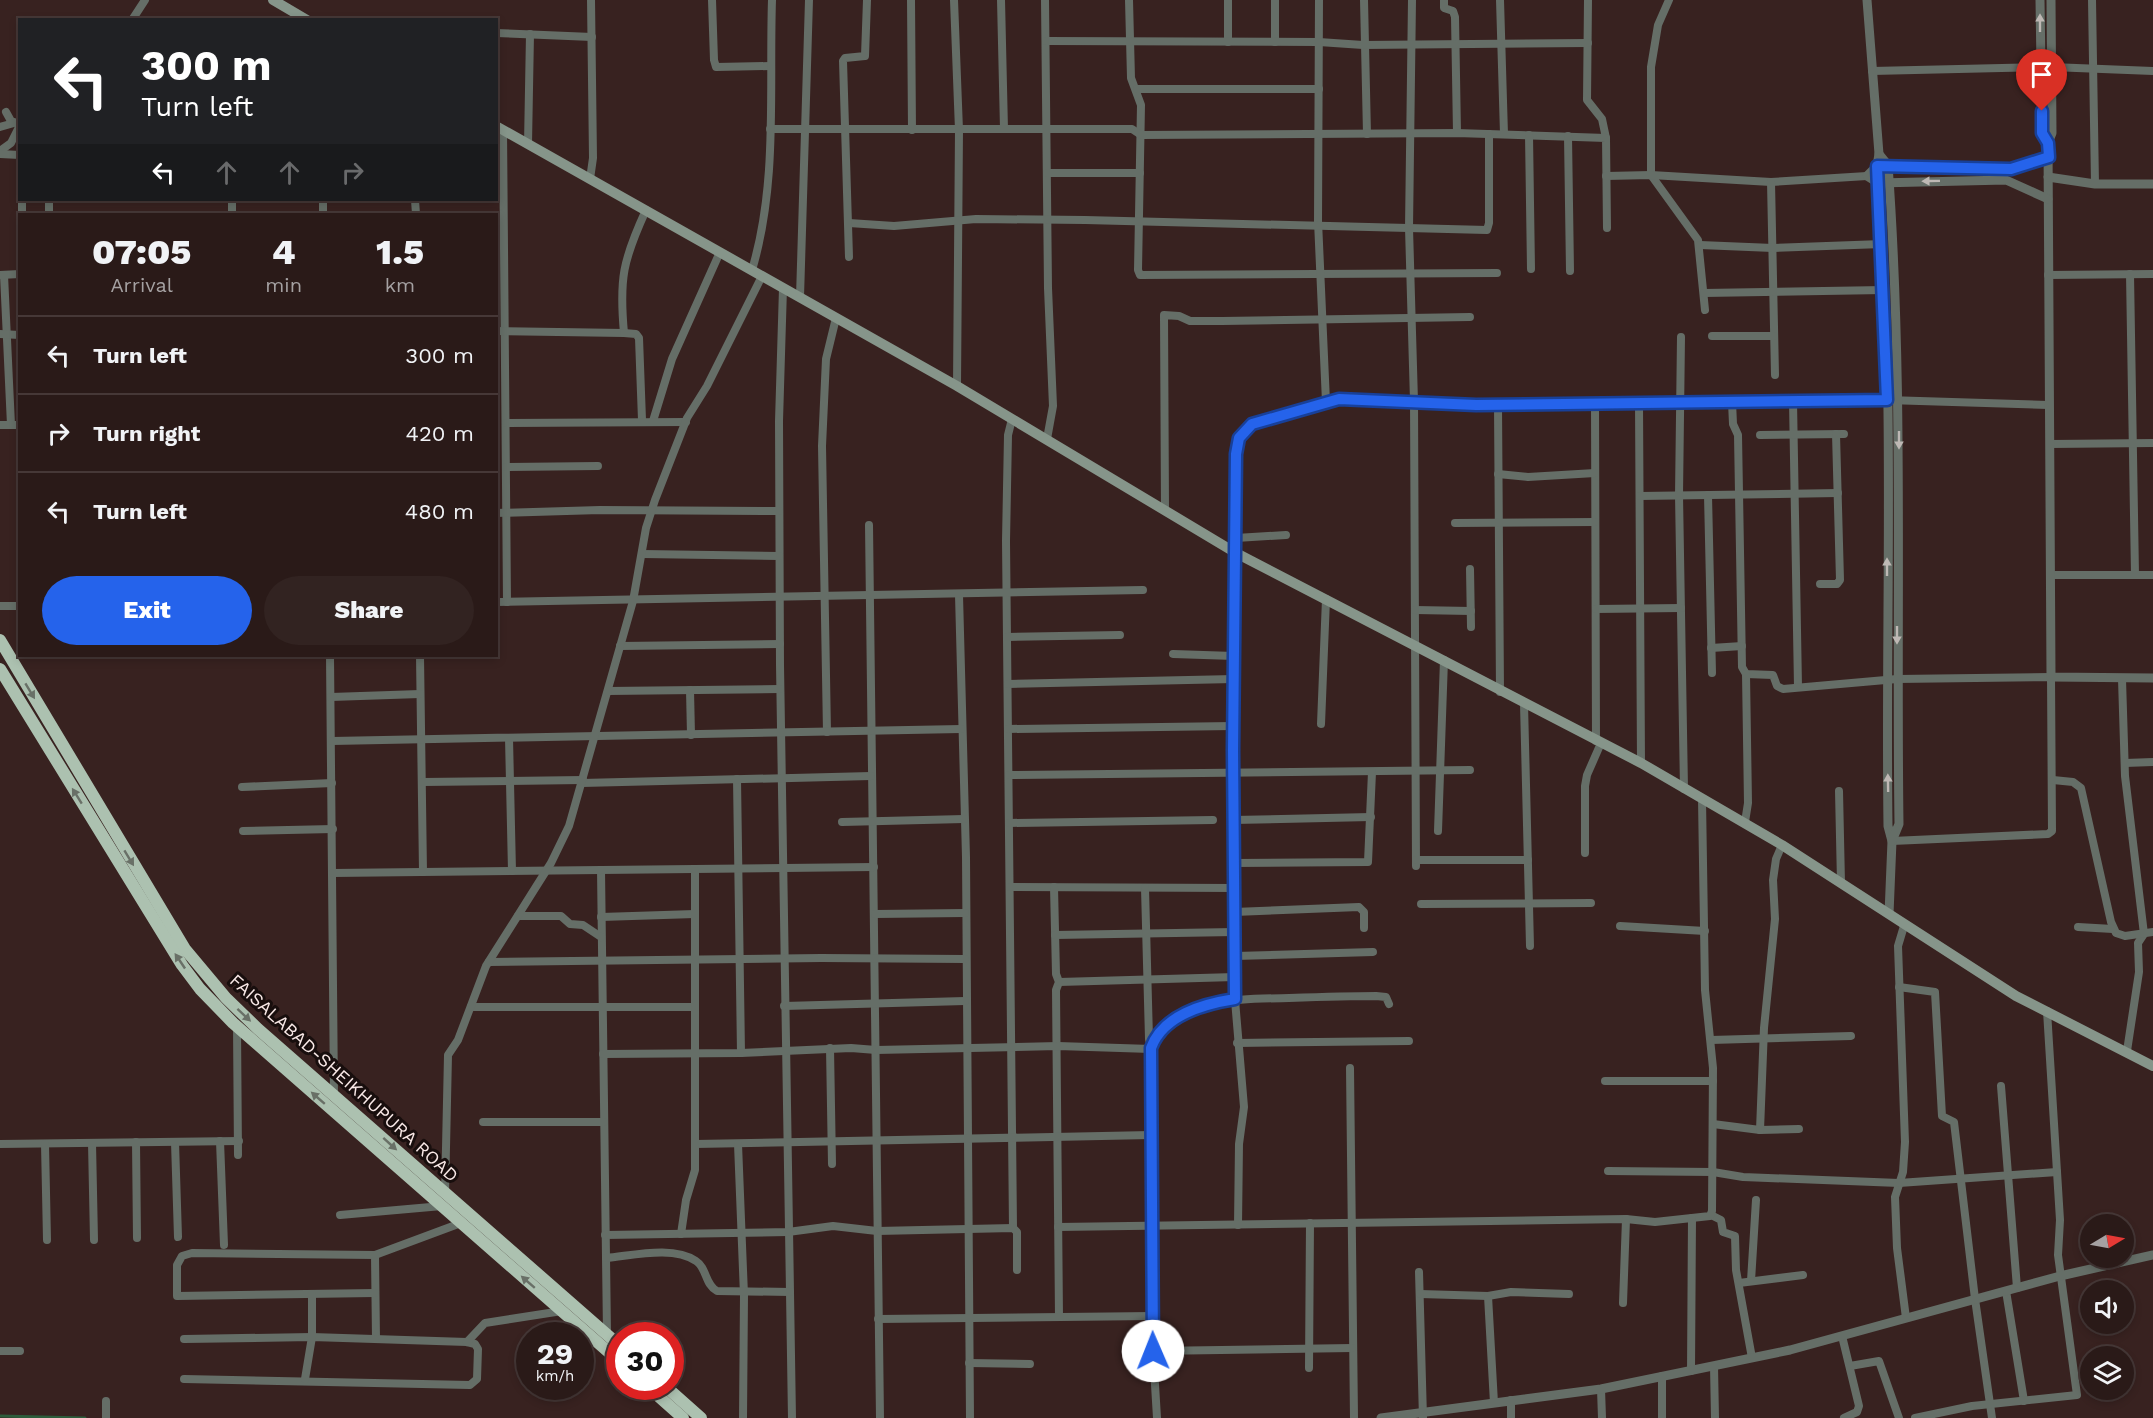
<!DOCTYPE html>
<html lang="en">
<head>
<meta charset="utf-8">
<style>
	body { margin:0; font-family:"Work Sans",sans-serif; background:#322321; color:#f1f3f6; height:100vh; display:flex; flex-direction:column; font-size:22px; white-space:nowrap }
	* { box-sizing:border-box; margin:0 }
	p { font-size:20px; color:#a5a1a2 }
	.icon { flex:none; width:33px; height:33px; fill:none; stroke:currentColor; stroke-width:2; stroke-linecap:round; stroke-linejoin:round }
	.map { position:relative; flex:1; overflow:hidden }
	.panel { position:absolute; left:18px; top:213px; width:480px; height:444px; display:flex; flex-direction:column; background:#2a1a18; border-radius:0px; box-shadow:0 3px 9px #0003,0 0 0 2px #463837 }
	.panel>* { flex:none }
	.guide { position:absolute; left:18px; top:18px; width:480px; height:183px; border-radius:0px; box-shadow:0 3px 9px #0003,0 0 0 2px #463837; background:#202124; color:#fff; overflow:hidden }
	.needle { width:39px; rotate:80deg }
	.tools { position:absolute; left:2080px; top:1214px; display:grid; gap:12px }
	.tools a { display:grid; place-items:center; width:54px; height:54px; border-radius:50%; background:#2a1a18; box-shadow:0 3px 9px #0003,0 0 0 2px #463837; font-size:30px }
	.speed { position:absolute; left:516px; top:1322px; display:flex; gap:12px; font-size:30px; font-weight:700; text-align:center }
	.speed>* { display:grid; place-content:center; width:78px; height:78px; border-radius:50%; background:#2a1a18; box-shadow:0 3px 9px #0003,0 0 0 2px #463837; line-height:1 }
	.speed small { font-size:15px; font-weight:400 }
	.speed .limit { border:9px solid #d22; background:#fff; color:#111 }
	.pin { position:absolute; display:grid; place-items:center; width:51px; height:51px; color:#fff; margin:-62px -26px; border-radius:50% 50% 50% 0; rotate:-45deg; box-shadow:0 0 6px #0007 }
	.pin .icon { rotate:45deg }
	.me { position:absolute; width:66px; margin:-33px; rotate:359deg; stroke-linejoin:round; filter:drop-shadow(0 0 4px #0008) }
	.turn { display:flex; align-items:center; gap:21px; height:126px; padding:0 24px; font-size:27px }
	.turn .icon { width:78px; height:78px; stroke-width:2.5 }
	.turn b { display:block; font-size:42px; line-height:51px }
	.lanes { display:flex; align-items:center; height:57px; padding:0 24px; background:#0003; justify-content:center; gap:30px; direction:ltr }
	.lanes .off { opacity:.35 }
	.eta { display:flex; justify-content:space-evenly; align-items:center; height:102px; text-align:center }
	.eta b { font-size:36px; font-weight:800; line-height:42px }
	.button { display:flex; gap:12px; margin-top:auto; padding:12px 24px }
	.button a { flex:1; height:69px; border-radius:36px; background:#2563eb; color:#fff; font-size:24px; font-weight:800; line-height:69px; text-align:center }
	.button a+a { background:#322321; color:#f1f3f6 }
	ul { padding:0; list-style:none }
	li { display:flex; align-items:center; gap:18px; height:78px; padding:0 24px; border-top:2px solid #463837 }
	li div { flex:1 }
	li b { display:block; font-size:22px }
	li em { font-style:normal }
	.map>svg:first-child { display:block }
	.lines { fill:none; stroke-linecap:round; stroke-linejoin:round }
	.stream { stroke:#2d5c3b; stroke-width:3 }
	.minor { stroke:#656e67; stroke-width:8 }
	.tertiary { stroke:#656e67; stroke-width:9 }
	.secondary { stroke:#86958a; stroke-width:10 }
	.trunk { stroke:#acc1b0; stroke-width:12 }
	.oneway { fill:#beb8b4 }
	.oneway2 { fill:#697067 }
	.route-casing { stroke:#184099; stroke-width:15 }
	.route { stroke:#2563eb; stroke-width:10 }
	.labels { text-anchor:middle; stroke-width:6; stroke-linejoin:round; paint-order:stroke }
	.street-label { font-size:18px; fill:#f9e9e7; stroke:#180e0d }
</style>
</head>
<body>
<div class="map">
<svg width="2153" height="1418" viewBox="0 0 2153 1418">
	<rect width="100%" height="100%" fill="#382220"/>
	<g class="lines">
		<polyline class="stream" points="0,1416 85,1418"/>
		<g class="minor">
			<polyline points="712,0 714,60 716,67 770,66"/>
			<polyline points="911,0 912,130"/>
			<polyline points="954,0 959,130 957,386"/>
			<polyline points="1001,0 1004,129"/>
			<polyline points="1045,0 1048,288 1053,406 1047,439"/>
			<polyline points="1129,0 1131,78 1141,105 1138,270 1140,275 1497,273"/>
			<polyline points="1228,0 1228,42"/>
			<polyline points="1275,0 1275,42"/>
			<polyline points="1319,0 1318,221 1326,402"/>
			<polyline points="1364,0 1367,134"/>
			<polyline points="1412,0 1409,228 1414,401 1416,866"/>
			<polyline points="1444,0 1444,8 1453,11 1455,17 1457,133"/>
			<polyline points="1500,0 1504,134"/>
			<polyline points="1588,0 1587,100 1602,119 1606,138"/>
			<polyline points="1669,0 1658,25 1651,67 1651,175 1698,240 1705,310"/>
			<polyline points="2092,0 2095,184"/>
			<polyline points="132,20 145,0"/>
			<polyline points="496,33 592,37"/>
			<polyline points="1046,41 1319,42 1363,45 1588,43"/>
			<polyline points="2051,67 2153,71"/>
			<polyline points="1872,71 2040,67"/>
			<polyline points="1137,89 1319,89"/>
			<polyline points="6,112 11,121 20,124"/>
			<polyline points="0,127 14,123"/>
			<polyline points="770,129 1132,129 1141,135 1457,133 1606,138 1607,228"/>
			<polyline points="503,130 507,602"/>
			<polyline points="1529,135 1531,269"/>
			<polyline points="1568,136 1570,271"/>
			<polyline points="528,144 530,34"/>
			<polyline points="0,151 11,143 20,125"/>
			<polyline points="0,154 20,155"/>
			<polyline points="1047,173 1140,173"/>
			<polyline points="1606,176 1651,175 1771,182 1867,176"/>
			<polyline points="590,179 593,158 591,0"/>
			<polyline points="1771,182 1775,375"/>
			<polyline points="22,200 22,214"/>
			<polyline points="49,200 49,214"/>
			<polyline points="232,200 232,214"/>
			<polyline points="323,200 323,214"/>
			<polyline points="415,200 416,214"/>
			<polyline points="849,223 894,226 976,219 1085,220 1487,230 1489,223 1489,134"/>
			<polyline points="1700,245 1773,248 1882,244"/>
			<polyline points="849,257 843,61 845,58 865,56 867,0"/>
			<path d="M752 270C778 183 769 90 772 0"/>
			<polyline points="2130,274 2135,575"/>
			<polyline points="0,275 20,274"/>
			<polyline points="4,275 11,425"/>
			<polyline points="2048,275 2153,274"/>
			<polyline points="783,288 779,421 780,665 792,1418"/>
			<polyline points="1704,293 1884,290"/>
			<polyline points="800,297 809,0"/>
			<path d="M496 331 624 333C619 279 623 260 646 210"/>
			<polyline points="624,333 636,334 639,338 642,420"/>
			<polyline points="0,334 20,335"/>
			<polyline points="1712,336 1774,336"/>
			<polyline points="1681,337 1679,495 1684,789"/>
			<polyline points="1793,401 1798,687"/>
			<polyline points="1732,402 1733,424 1738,435 1742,667 1746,674 1773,675 1777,686 1783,689 1897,679 2051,677 2052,831 2048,834 1892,841"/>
			<polyline points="1639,403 1641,763"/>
			<polyline points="1595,404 1596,741"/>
			<polyline points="1498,405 1500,692"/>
			<polyline points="1012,419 1008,435 1006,541 1013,1228"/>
			<polyline points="653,421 672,359 720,252"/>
			<polyline points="506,423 686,422"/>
			<polyline points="0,425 20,425"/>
			<polyline points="1760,435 1844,434"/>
			<polyline points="2050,444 2153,443"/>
			<polyline points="506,467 598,466"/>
			<polyline points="1498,474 1528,477 1595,473"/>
			<polyline points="1708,495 1712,673"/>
			<polyline points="1640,496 1838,493"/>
			<polyline points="1165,510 1164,315 1179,316 1190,321 1222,321 1470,317"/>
			<polyline points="496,513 600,510 779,511"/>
			<polyline points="1455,523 1595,522"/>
			<path d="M869 525C872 823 874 1121 880 1418"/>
			<polyline points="1236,538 1286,535"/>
			<polyline points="642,554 779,556"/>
			<polyline points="1470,569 1471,627"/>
			<polyline points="2050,575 2153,575"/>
			<polyline points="1820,584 1837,584 1840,580 1836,434"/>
			<polyline points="959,595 966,857 970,1418"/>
			<polyline points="496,602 1143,590"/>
			<polyline points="0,606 20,606"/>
			<polyline points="1596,609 1681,608"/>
			<polyline points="1415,610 1471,611"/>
			<polyline points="1007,637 1120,635"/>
			<polyline points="620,646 780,644"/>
			<polyline points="1711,648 1742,646"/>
			<polyline points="1173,654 1234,656"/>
			<polyline points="330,656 334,1095"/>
			<polyline points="420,656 423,872"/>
			<polyline points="2122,679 2125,776 2144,934 2138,943 2139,972 2127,1051"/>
			<polyline points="1008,684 1234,679"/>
			<polyline points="690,690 691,735"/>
			<polyline points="608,691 780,689"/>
			<polyline points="331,697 420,694"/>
			<polyline points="1524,704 1530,946"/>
			<polyline points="1321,724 1326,599"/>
			<polyline points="1008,729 1233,726"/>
			<polyline points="827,732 822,446 826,359 836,318"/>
			<polyline points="509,738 512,871"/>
			<polyline points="332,741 961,729"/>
			<polyline points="2125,763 2153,762"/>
			<polyline points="1009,775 1470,770"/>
			<polyline points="737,779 741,1053"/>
			<polyline points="2053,780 2073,782 2081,788 2111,922 2116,933 2125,936 2153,932"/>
			<polyline points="423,782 583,780"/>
			<polyline points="582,783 871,776"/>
			<polyline points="242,787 332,783"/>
			<polyline points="1839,791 1841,883"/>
			<polyline points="1233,820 1371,817"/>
			<polyline points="842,822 964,819"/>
			<polyline points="1745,822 1748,803 1746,674"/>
			<polyline points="1009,823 1213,820"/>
			<polyline points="243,831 333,829"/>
			<polyline points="1438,831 1444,660"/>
			<polyline points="1585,853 1585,786 1587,775 1601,743"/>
			<polyline points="1416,860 1528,860"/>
			<polyline points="1234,863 1368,862 1372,772"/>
			<polyline points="601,870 607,1334"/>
			<polyline points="333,873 874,867"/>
			<polyline points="1010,887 1234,888"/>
			<polyline points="1054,887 1056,974 1059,982 1056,990 1059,1317"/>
			<polyline points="1421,904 1591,903"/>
			<polyline points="1234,912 1359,907 1364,912 1364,928"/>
			<polyline points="875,914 965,913"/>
			<polyline points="518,916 561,916 570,924 583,925 601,937"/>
			<polyline points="601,917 695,914"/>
			<polyline points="1620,926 1705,931"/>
			<polyline points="1904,926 1898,946 1905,1142 1903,1172 1895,1197 1897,1248 1906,1318"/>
			<polyline points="2078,927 2113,929"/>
			<polyline points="1055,935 1235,932"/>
			<polyline points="1235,956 1373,952"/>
			<polyline points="489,962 821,958 965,959"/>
			<polyline points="1059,982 1235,977"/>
			<polyline points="1899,987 1935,992 1942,1116 1954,1122 1975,1299 1992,1418"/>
			<polyline points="784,1006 965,1001"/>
			<polyline points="471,1007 695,1007"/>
			<polyline points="237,1026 238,1155"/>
			<polyline points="1711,1040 1851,1036"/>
			<polyline points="1237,1043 1409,1041"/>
			<polyline points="830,1048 832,1164"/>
			<polyline points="603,1054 741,1053 851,1048 876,1050 1058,1046 1151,1049 1149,1039 1145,888"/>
			<polyline points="1350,1068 1354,1418"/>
			<polyline points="1605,1081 1713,1081"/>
			<polyline points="2001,1086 2017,1288"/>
			<polyline points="483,1122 604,1122"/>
			<polyline points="1713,1124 1760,1130 1799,1129"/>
			<polyline points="1760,1130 1764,1028 1775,919 1773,880 1776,859 1782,845"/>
			<polyline points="220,1141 224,1245"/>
			<polyline points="136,1142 137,1238"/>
			<polyline points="175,1142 178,1237"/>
			<polyline points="92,1143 94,1240"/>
			<polyline points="0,1144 239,1141"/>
			<polyline points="45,1144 47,1240"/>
			<polyline points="695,1144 1151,1135"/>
			<polyline points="738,1144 744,1295 743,1418"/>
			<polyline points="1608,1171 1713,1172 1743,1177 1899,1183 2057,1172"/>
			<polyline points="445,1194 448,1055 458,1040 486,966 551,863 569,826 633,601 646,528 655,500 687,418 707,386 762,276"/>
			<polyline points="340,1215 442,1206"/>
			<polyline points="1711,1215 1721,1220 1723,1232 1735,1236 1736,1270 1752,1358"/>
			<polyline points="1238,1225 1239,1144 1244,1107 1235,1000 1233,820 1236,454 1239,438 1253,424 1339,399 1476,405 1887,400 2048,405"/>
			<polyline points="1058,1227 1626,1219 1655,1222 1710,1216 1712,1211 1713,1068 1705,990 1702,799"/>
			<polyline points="681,1234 686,1200 695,1170 695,871"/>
			<polyline points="605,1235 788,1232 833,1226 877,1231 1013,1228 1017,1232 1017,1270"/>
			<polyline points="375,1255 376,1339"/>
			<path d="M606 1258C631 1256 673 1245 696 1261 707 1268 705 1285 717 1291L790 1292"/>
			<polyline points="1419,1272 1423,1418"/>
			<polyline points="1751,1281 1756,1200"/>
			<polyline points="1739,1283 1803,1275"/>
			<polyline points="2006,1291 2024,1401"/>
			<polyline points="375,1293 177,1296 177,1265 182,1256 192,1253 375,1255 461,1223"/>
			<polyline points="1420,1294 1488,1296 1511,1292 1569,1294"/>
			<polyline points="1488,1296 1494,1403"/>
			<polyline points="1623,1303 1626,1219"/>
			<polyline points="878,1319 1153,1316"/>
			<polyline points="1842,1336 1859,1406 1857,1412 1844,1418"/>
			<polyline points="184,1339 312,1337 467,1342 475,1344 478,1349 477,1379 470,1385 184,1379"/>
			<polyline points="467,1342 485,1323 562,1311"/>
			<polyline points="0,1351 20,1351"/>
			<polyline points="1153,1351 1352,1348"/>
			<polyline points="969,1363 1030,1364"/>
			<polyline points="1714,1366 1715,1418"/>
			<polyline points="1850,1366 1879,1361 1899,1418"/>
			<polyline points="1309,1368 1310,1223"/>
			<polyline points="1691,1371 1692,1218"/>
			<polyline points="1662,1376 1662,1418"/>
			<polyline points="305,1379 312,1337 312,1294"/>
			<polyline points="1601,1389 1602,1418"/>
			<polyline points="1511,1400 1511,1418"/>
			<polyline points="106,1418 106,1401"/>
			<path d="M1157 1418 1153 1351 1150 1062C1156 997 1240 999 1289 998 1318 997 1347 996 1376 996L1386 997 1389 1004"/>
			<polyline points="1915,1418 1972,1406 2077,1395 2058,1255 2060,1220 2047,1011"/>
		</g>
		<g class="tertiary">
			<path d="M1867 0 1879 154 1877 166C1896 385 1885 607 1888 826L1892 841 1889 914"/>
			<polyline points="2040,0 2042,133 2048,143"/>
			<polyline points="2051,0 2052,133 2048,143 2051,677 2153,678"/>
			<path d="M1879 154 1888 165C1904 384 1896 604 1899 824L1892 841"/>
			<polyline points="2048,177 2095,184 2153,184"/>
			<polyline points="2048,199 2006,180 1878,183 1867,176 1877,166 1888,165 2011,169 2049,157"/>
			<polyline points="1381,1418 1601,1389 1790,1350 2060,1276 2153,1255"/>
		</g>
		<g class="secondary">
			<polyline points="273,0 307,20"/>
			<polyline points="496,126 957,386 1236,553 1641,763 1782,845 2016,996 2153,1066"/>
		</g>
		<g class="trunk">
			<polyline points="0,640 185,949 226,998 258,1029 620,1346"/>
			<polyline points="0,669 182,965 200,989 233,1023 620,1362"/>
			<polyline points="647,1386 683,1418"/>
			<polyline points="665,1386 701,1418"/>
		</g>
	</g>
	<defs><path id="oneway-solid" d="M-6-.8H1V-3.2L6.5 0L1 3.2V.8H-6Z" transform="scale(1.5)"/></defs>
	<g class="oneway">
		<use href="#oneway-solid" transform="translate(2040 23) rotate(-90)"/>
		<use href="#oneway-solid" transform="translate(1931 181) rotate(179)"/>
		<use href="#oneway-solid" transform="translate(1899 440) rotate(90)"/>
		<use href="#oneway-solid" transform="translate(1887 567) rotate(-90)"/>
		<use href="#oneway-solid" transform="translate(1897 635) rotate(90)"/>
		<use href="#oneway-solid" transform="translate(1888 783) rotate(-91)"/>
	</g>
	<g class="oneway2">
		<use href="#oneway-solid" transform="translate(30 691) rotate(59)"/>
		<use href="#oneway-solid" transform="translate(77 796) rotate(-122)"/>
		<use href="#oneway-solid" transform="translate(129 858) rotate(59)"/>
		<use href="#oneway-solid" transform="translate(180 961) rotate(-124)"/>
		<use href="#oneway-solid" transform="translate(244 1015) rotate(43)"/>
		<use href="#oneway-solid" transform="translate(318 1098) rotate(-139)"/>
		<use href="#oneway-solid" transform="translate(390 1144) rotate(42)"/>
		<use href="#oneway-solid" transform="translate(528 1282) rotate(-139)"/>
	</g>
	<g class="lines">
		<defs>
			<path id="route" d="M1153 1351 1151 1048C1163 1015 1203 1004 1235 999L1233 750 1236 454 1239 438 1252 424 1339 399 1476 405 1887 400 1877 166 2011 169 2049 157 2048 143 2042 133V111"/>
		</defs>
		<use href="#route" class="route-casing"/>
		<use href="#route" class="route"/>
	</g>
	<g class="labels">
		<g class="street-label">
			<text transform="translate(344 1078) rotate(42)" y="6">FAISALABAD-SHEIKHUPURA ROAD</text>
		</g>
	</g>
</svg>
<div class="tools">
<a><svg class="needle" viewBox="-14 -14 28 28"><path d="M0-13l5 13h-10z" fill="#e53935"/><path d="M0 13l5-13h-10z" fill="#a5a1a2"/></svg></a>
<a><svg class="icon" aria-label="sound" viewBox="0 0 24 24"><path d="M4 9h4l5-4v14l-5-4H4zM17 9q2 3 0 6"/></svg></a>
<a><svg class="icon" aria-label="layers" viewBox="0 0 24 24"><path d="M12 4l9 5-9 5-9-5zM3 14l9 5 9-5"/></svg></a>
</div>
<div class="speed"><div>29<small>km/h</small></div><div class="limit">30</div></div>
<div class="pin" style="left:2042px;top:111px;background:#d93025"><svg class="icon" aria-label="arrive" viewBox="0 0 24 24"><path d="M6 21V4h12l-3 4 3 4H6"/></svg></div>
<svg class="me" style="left:1153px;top:1351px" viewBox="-20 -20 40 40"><circle r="19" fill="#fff"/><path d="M0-13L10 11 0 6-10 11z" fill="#2563eb"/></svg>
<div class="guide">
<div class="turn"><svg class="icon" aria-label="left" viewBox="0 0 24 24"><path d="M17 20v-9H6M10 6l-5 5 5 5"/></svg><div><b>300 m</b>Turn left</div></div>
<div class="lanes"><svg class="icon" aria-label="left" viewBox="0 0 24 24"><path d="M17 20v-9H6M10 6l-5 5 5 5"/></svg><svg class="icon off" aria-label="ahead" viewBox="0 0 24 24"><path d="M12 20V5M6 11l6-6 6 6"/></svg><svg class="icon off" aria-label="ahead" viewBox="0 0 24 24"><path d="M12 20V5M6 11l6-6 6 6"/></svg><svg class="icon off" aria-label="right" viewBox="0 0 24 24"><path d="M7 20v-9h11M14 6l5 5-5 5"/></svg></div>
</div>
<section class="panel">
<div class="eta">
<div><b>07:05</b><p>Arrival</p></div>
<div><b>4</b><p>min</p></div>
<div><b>1.5</b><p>km</p></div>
</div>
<ul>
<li><svg class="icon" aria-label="left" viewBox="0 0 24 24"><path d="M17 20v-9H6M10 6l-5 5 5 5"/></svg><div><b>Turn left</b></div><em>300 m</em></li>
<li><svg class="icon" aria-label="right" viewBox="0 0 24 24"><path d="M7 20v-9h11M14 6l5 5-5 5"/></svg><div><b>Turn right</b></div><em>420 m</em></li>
<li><svg class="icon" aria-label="left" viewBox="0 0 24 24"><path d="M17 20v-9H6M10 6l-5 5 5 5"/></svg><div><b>Turn left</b></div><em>480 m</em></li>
</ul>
<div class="button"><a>Exit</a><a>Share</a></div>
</section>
</div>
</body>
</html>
